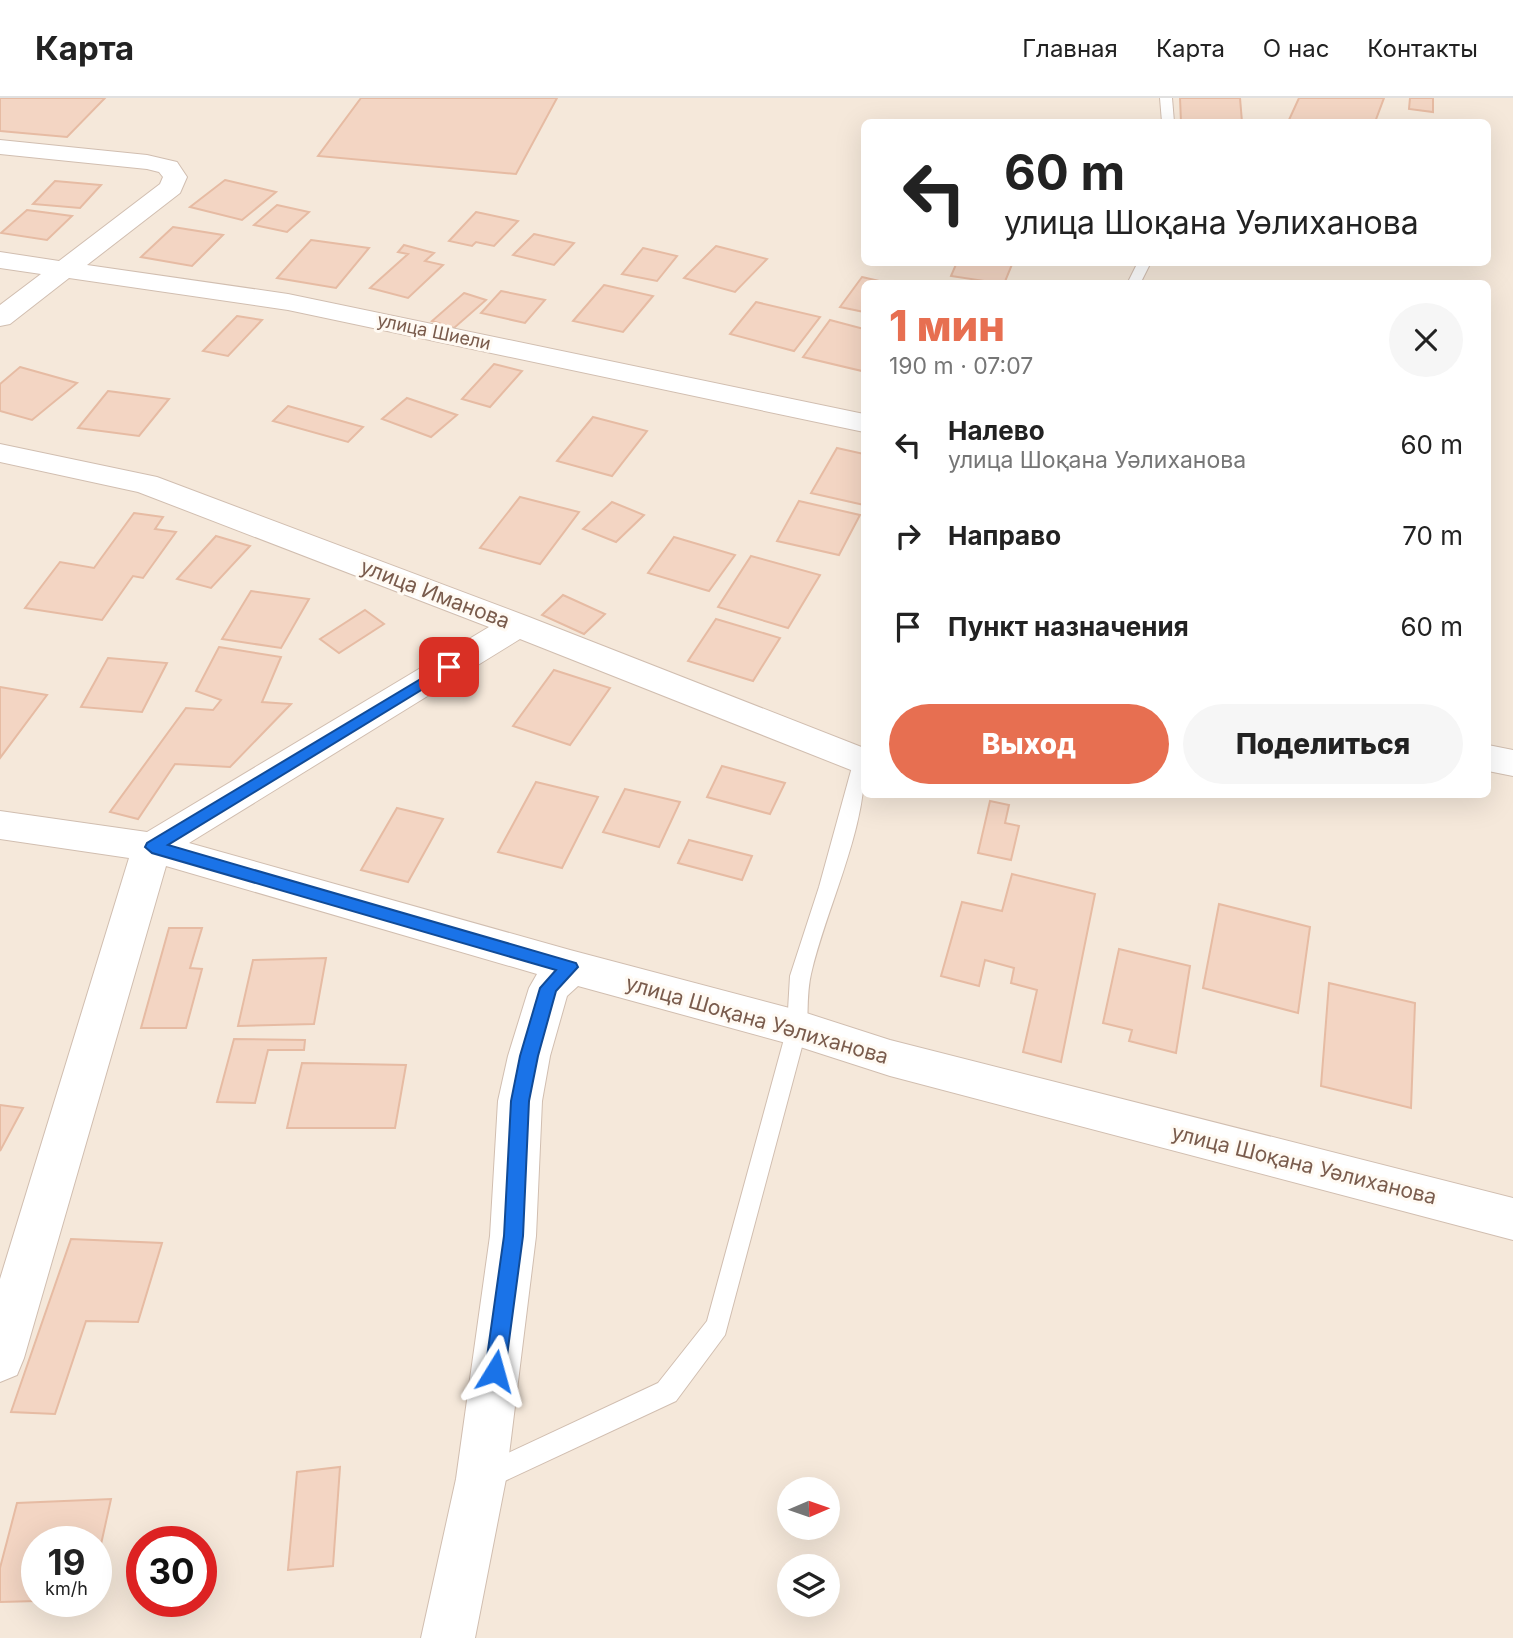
<!DOCTYPE html>
<html lang="ru">
<head>
<meta charset="utf-8">
<style>
	body { margin:0; font-family:Inter,sans-serif; background:#f6f6f6; color:#222; height:100vh; display:flex; flex-direction:column; font-size:26px; white-space:nowrap }
	* { box-sizing:border-box; margin:0 }
	p { font-size:23px; color:#767676 }
	.icon { flex:none; width:38px; height:38px; fill:none; stroke:currentColor; stroke-width:2; stroke-linecap:round; stroke-linejoin:round }
	.map { position:relative; flex:1; overflow:hidden }
	.details { position:absolute; left:861px; top:182px; width:630px; height:518px; display:flex; flex-direction:column; background:#fff; border-radius:10px; box-shadow:0 7px 28px #0002 }
	.details>* { flex:none }
	.hud { position:absolute; left:861px; top:21px; width:630px; height:147px; border-radius:10px; box-shadow:0 7px 28px #0002; background:#fff; color:#222; overflow:hidden }
	.needle { width:46px; rotate:88deg }
	.tools { position:absolute; left:777px; top:1379px; display:grid; gap:14px }
	.tools a { display:grid; place-items:center; width:63px; height:63px; border-radius:50%; background:#fff; box-shadow:0 7px 28px #0002; font-size:35px }
	.speed { position:absolute; left:21px; top:1428px; display:flex; gap:14px; font-size:35px; font-weight:700; text-align:center }
	.speed>* { display:grid; place-content:center; width:91px; height:91px; border-radius:50%; background:#fff; box-shadow:0 7px 28px #0002; line-height:1 }
	.speed small { font-size:18px; font-weight:400 }
	.speed .limit { border:10px solid #d22; background:#fff; color:#111 }
	.pin { position:absolute; display:grid; place-items:center; width:60px; height:60px; color:#fff; margin:-30px; border-radius:14px; box-shadow:0 4px 10px #0006 }
	.me { position:absolute; width:77px; margin:-38px; rotate:8deg; stroke-linejoin:round; filter:drop-shadow(0 0 5px #0008) }
	.turn { display:flex; align-items:center; gap:24px; height:147px; padding:0 28px; font-size:32px }
	.turn .icon { width:91px; height:91px; stroke-width:2.5 }
	.turn b { display:block; font-size:49px; line-height:60px }
	.round { display:grid; place-items:center; flex:none; width:74px; height:74px; border-radius:37px; background:#f6f6f6 }
	.summary { display:flex; align-items:center; justify-content:space-between; height:119px; padding:0 28px }
	h1 { font-size:42px; font-weight:800; line-height:52px; color:#e76f51 }
	.primary-button { display:flex; gap:14px; margin-top:auto; padding:14px 28px }
	.primary-button a { flex:1; height:80px; border-radius:42px; background:#e76f51; color:#fff; font-size:28px; font-weight:800; line-height:80px; text-align:center }
	.primary-button a+a { background:#f6f6f6; color:#222 }
	ul { padding:0; list-style:none }
	li { display:flex; align-items:center; gap:21px; height:91px; padding:0 28px }
	li div { flex:1 }
	li b { display:block; font-size:26px }
	li em { font-style:normal }
	header { display:flex; align-items:center; gap:42px; box-sizing:border-box; height:98px; padding:0 35px; background:#fff; border-bottom:2px solid #e0e0e0 }
	header strong { font-size:33px }
	nav { display:flex; gap:38px; margin-inline-start:auto; font-size:24px }
	.map>svg:first-child { display:block }
	.residential { fill:#f5e8da; fill-rule:evenodd }
	.building { fill:#f3d5c3; stroke:#e6bba3; stroke-width:2 }
	.lines { fill:none; stroke-linecap:round; stroke-linejoin:round }
	.service-casing { stroke:#d1beb0; stroke-width:2 }
	.minor-casing { stroke:#d1beb0; stroke-width:2 }
	.service { fill:#fff; fill-rule:evenodd }
	.minor { fill:#fff; fill-rule:evenodd }
	.route { fill:#1a73e8; stroke:#114b97; stroke-width:2 }
	.labels { text-anchor:middle; stroke-width:6; stroke-linejoin:round; paint-order:stroke }
	.far-street-label { font-size:18px; fill:#7a5c4d; stroke:#fffaf3 }
	.street-label { font-size:21px; fill:#7a5c4d; stroke:#fffaf3 }
</style>
</head>
<body>
<header>
<strong>Карта</strong>
<nav><a>Главная</a><a>Карта</a><a>О нас</a><a>Контакты</a></nav>
</header>
<div class="map">
<svg width="1513" height="1540" viewBox="0 0 1513 1540">
	<rect width="100%" height="100%" fill="#fdf6ec"/>
	<path class="residential" d="M0 0H1513V1540H0ZM864 24H1488V164H864ZM864 186H1488V696H864ZM789 1391H828V1430H789ZM37 1444H96V1503H37ZM142 1444H201V1503H142ZM789 1468H828V1507H789Z"/>
	<g class="building">
		<polygon points="0,0 105,0 67,39 0,33"/>
		<polygon points="361,0 557,0 516,76 318,58"/>
		<polygon points="1180,0 1240,0 1242,24 1181,24"/>
		<polygon points="1299,0 1384,0 1375,24 1288,24"/>
		<polygon points="1410,0 1433,0 1433,14 1409,11"/>
		<polygon points="225,82 276,94 242,122 190,109"/>
		<polygon points="55,83 101,87 80,110 33,106"/>
		<polygon points="277,107 309,114 287,134 254,127"/>
		<polygon points="27,112 72,118 47,142 1,135"/>
		<polygon points="476,114 518,123 494,148 476,144 472,148 449,143"/>
		<polygon points="173,129 223,137 192,168 141,159"/>
		<polygon points="534,136 574,145 554,167 513,157"/>
		<polygon points="311,142 369,150 336,190 277,180"/>
		<polygon points="404,147 434,155 425,163 443,167 408,200 370,190 408,156 398,154"/>
		<polygon points="716,148 767,161 735,194 684,180"/>
		<polygon points="643,150 677,158 657,183 622,176"/>
		<polygon points="957,164 1013,164 1004,186 951,178"/>
		<polygon points="862,179 892,186 864,186 864,214 840,209"/>
		<polygon points="604,187 653,198 623,234 573,223"/>
		<polygon points="501,193 545,202 525,225 481,215"/>
		<polygon points="464,195 486,202 454,230 432,223"/>
		<polygon points="756,204 820,219 794,253 730,236"/>
		<polygon points="237,218 262,222 228,258 203,253"/>
		<polygon points="830,222 864,231 864,270 862,273 803,259"/>
		<polygon points="494,266 522,273 490,309 462,301"/>
		<polygon points="20,269 77,285 32,322 0,313 0,286"/>
		<polygon points="108,293 169,301 139,338 78,330"/>
		<polygon points="407,300 457,317 431,339 382,321"/>
		<polygon points="288,308 363,329 348,344 273,323"/>
		<polygon points="593,319 647,333 612,378 557,363"/>
		<polygon points="837,350 864,356 864,407 811,395"/>
		<polygon points="520,399 579,414 540,466 480,450"/>
		<polygon points="799,403 860,417 839,457 777,443"/>
		<polygon points="612,404 644,417 616,444 583,431"/>
		<polygon points="134,415 163,419 155,431 176,434 143,480 133,478 102,522 25,510 60,464 94,470"/>
		<polygon points="216,438 250,448 211,490 177,481"/>
		<polygon points="674,439 735,457 709,493 648,475"/>
		<polygon points="751,458 820,477 788,530 718,509"/>
		<polygon points="251,493 309,501 281,550 222,541"/>
		<polygon points="563,497 605,516 584,536 542,517"/>
		<polygon points="365,512 384,526 339,555 320,541"/>
		<polygon points="716,521 780,540 753,583 688,563"/>
		<polygon points="219,549 281,559 262,604 291,606 230,669 175,666 138,721 110,714 186,610 213,612 221,602 196,593"/>
		<polygon points="108,560 167,565 142,614 81,609"/>
		<polygon points="554,572 610,590 570,647 513,628"/>
		<polygon points="0,589 47,597 0,660"/>
		<polygon points="722,668 785,685 770,716 707,699"/>
		<polygon points="536,684 598,699 562,770 498,754"/>
		<polygon points="625,691 680,704 659,749 603,734"/>
		<polygon points="990,703 1009,707 1005,725 1019,728 1011,762 978,755"/>
		<polygon points="397,710 443,721 408,784 361,772"/>
		<polygon points="689,742 752,758 742,782 678,765"/>
		<polygon points="1012,776 1095,796 1061,964 1023,954 1037,892 1011,885 1014,870 985,862 979,888 941,878 962,804 1002,813"/>
		<polygon points="1219,806 1310,829 1298,915 1203,890"/>
		<polygon points="169,830 202,830 190,870 202,871 186,930 141,930"/>
		<polygon points="1119,851 1190,868 1176,955 1129,943 1132,932 1103,925"/>
		<polygon points="326,860 314,926 238,928 253,862"/>
		<polygon points="1329,885 1415,905 1411,1010 1321,988"/>
		<polygon points="234,941 305,942 304,952 268,952 255,1005 217,1004"/>
		<polygon points="302,965 406,967 395,1030 287,1030"/>
		<polygon points="0,1007 23,1010 0,1053"/>
		<polygon points="71,1141 162,1145 138,1224 86,1223 55,1316 11,1314"/>
		<polygon points="340,1369 333,1468 288,1472 297,1374"/>
		<polygon points="111,1401 96,1469 96,1444 37,1444 37,1503 0,1504 0,1470 17,1405"/>
	</g>
	<g class="lines">
		<defs>
			<g id="service">
				<polygon points="1160,0 1172,0 1174,24 1162,24"/>
				<polygon points="1138,164 1151,164 1140,186 1127,186"/>
				<path d="M864 651C871 724 827 806 811 876 807 893 808 913 807 930L725 1237 676 1303 494 1388 485 1392 476 1388 472 1379 476 1370 658 1285 707 1223 787 930 790 878 819 789 855 658 858 653Z"/>
			</g>
			<g id="minor">
				<polygon points="0,42 147,57 177,64 187,79 180,95 87,167 288,196 864,316 864,334 288,212 69,180 10,226 0,228 0,207 41,176 0,170 0,154 59,163 160,86 163,79 159,74 147,71 0,56"/>
				<polygon points="0,346 157,379 529,519 864,650 864,675 861,676 520,541 189,745 570,852 797,912 890,942 1513,1100 1513,1142 890,978 797,948 578,888 567,898 550,958 542,1003 536,1138 506,1381 475,1540 421,1540 456,1381 490,1138 498,1003 508,958 529,890 537,876 166,768 24,1260 17,1277 0,1284 0,1181 129,760 0,741 0,713 147,734 489,529 138,394 0,364"/>
				<polygon points="1488,647 1513,652 1513,678 1488,673"/>
			</g>
		</defs>
		<use href="#service" class="service-casing"/>
		<use href="#minor" class="minor-casing"/>
		<use href="#service" class="service"/>
		<use href="#minor" class="minor"/>
	</g>
	<polygon class="route" points="449,564 454,565 454,572 168,747 576,865 578,869 556,893 538,958 529,1003 523,1138 505,1273 502,1280 495,1283 488,1280 485,1273 504,1138 511,1003 520,958 540,890 556,872 152,755 145,749 147,745"/>
	<g class="labels">
		<g class="far-street-label">
			<text transform="translate(434 234) rotate(12)" y="6">улица Шиели</text>
		</g>
		<g class="street-label">
			<text transform="translate(435 496) rotate(21)" y="7">улица Иманова</text>
			<text transform="translate(757 922) rotate(16)" y="7">улица Шоқана Уәлиханова</text>
			<text transform="translate(1304 1067) rotate(14)" y="7">улица Шоқана Уәлиханова</text>
		</g>
	</g>
</svg>
<div class="tools">
<a><svg class="needle" viewBox="-14 -14 28 28"><path d="M0-13l5 13h-10z" fill="#e53935"/><path d="M0 13l5-13h-10z" fill="#767676"/></svg></a>
<a><svg class="icon" aria-label="layers" viewBox="0 0 24 24"><path d="M12 4l9 5-9 5-9-5zM3 14l9 5 9-5"/></svg></a>
</div>
<div class="speed"><div>19<small>km/h</small></div><div class="limit">30</div></div>
<div class="pin" style="left:449px;top:569px;background:#d93025"><svg class="icon" aria-label="arrive" viewBox="0 0 24 24"><path d="M6 21V4h12l-3 4 3 4H6"/></svg></div>
<svg class="me" style="left:495px;top:1273px" viewBox="-20 -20 40 40"><path d="M0-17L14 15 0 8-14 15z" fill="#1a73e8" stroke="#fff" stroke-width="4"/></svg>
<div class="hud">
<div class="turn"><svg class="icon" aria-label="left" viewBox="0 0 24 24"><path d="M17 20v-9H6M10 6l-5 5 5 5"/></svg><div><b>60 m</b>улица Шоқана Уәлиханова</div></div>
</div>
<section class="details">
<div class="summary"><div><h1>1 мин</h1><p>190 m · 07:07</p></div><a class="round"><svg class="icon" aria-label="close" viewBox="0 0 24 24"><path d="M6 6l12 12M18 6L6 18"/></svg></a></div>
<ul>
<li><svg class="icon" aria-label="left" viewBox="0 0 24 24"><path d="M17 20v-9H6M10 6l-5 5 5 5"/></svg><div><b>Налево</b><p>улица Шоқана Уәлиханова</p></div><em>60 m</em></li>
<li><svg class="icon" aria-label="right" viewBox="0 0 24 24"><path d="M7 20v-9h11M14 6l5 5-5 5"/></svg><div><b>Направо</b></div><em>70 m</em></li>
<li><svg class="icon" aria-label="arrive" viewBox="0 0 24 24"><path d="M6 21V4h12l-3 4 3 4H6"/></svg><div><b>Пункт назначения</b></div><em>60 m</em></li>
</ul>
<div class="primary-button"><a>Выход</a><a>Поделиться</a></div>
</section>
</div>
</body>
</html>
